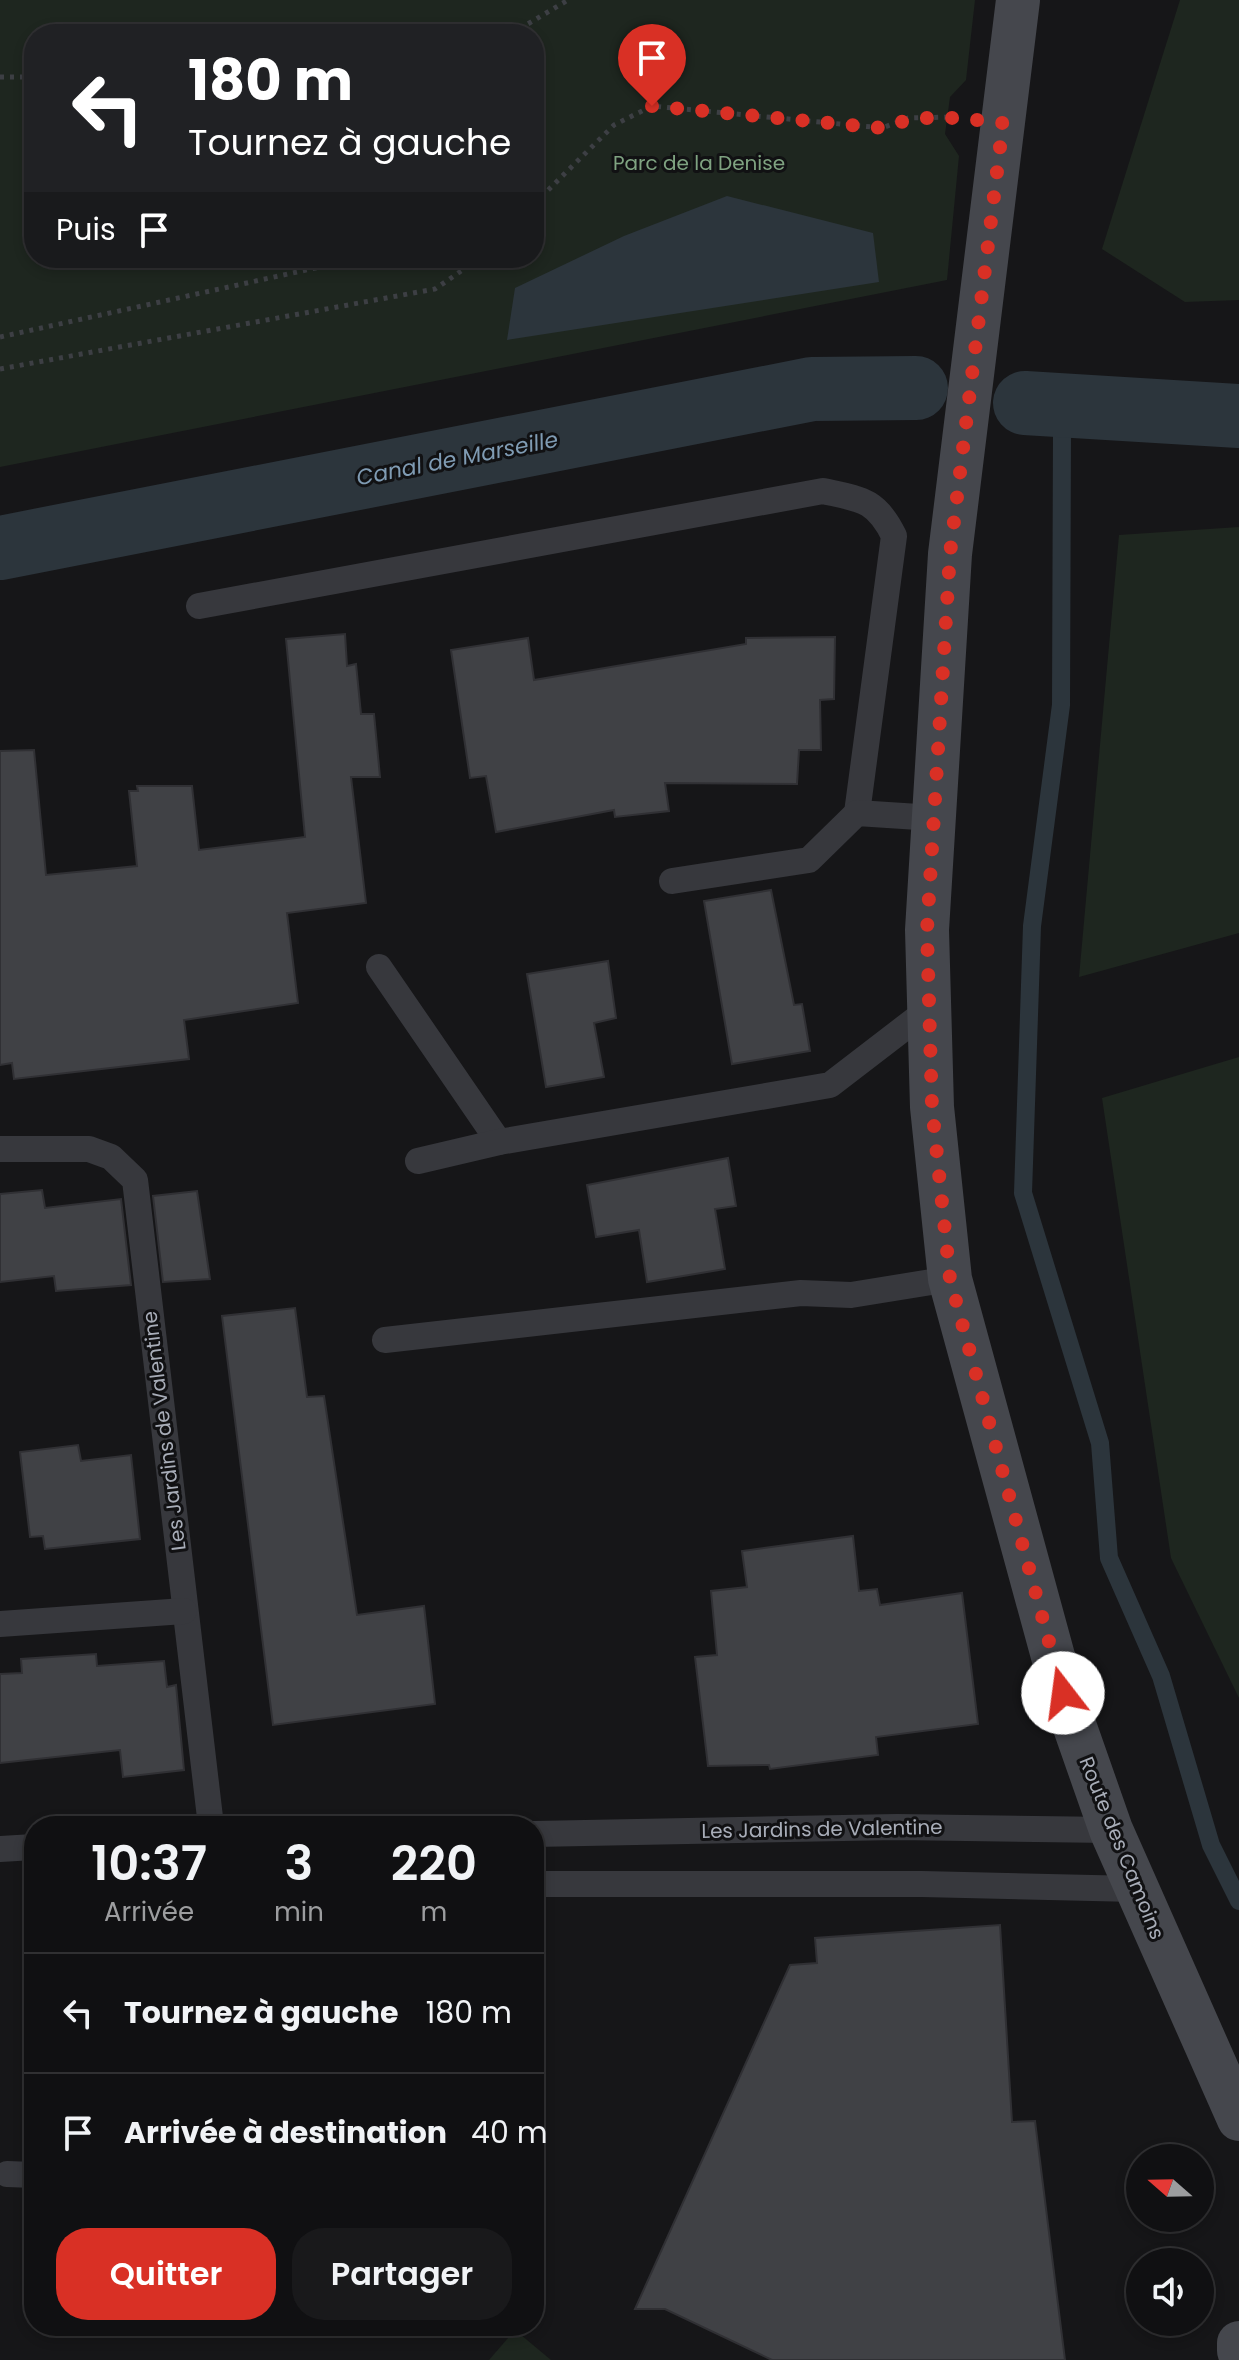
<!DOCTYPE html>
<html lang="fr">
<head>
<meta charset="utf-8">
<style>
	body { margin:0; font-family:Poppins,sans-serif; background:#19191b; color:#f1f3f6; height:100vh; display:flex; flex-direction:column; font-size:30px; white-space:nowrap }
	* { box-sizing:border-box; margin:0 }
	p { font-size:26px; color:#9c9d9f }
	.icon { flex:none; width:44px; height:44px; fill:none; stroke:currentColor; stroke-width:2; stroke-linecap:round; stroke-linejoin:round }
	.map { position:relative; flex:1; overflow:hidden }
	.drawer { position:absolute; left:24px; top:1816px; width:520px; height:520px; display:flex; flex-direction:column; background:#101012; border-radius:32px; box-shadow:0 4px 12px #0003,0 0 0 2px #303032 }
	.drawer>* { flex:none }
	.banner { position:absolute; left:24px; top:24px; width:520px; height:244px; border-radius:32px; box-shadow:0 4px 12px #0003,0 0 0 2px #303032; background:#202124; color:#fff; overflow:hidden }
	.needle { width:52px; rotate:290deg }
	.fabs { position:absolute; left:1126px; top:2144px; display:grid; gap:16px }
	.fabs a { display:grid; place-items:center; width:88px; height:88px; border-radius:50%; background:#101012; box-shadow:0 4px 12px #0003,0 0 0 2px #303032; font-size:40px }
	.pin { position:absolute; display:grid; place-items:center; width:68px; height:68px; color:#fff; margin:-82px -34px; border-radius:50% 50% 50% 0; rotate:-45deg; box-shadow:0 0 8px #0007 }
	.pin .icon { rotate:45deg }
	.me { position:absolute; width:88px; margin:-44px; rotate:345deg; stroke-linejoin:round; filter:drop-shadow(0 0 6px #0008) }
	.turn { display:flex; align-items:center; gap:28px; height:168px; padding:0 32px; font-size:36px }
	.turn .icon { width:104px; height:104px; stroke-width:2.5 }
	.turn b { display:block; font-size:56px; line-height:68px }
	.then { display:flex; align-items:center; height:76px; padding:0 32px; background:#0003; gap:16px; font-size:30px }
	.eta { display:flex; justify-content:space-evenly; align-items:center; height:136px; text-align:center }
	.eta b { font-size:48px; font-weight:600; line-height:56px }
	.cta { display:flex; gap:16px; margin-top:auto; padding:16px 32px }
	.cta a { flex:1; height:92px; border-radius:32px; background:#d93025; color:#fff; font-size:32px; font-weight:600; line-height:92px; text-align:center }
	.cta a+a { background:#19191b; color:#f1f3f6 }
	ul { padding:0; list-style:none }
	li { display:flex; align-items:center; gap:24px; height:120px; padding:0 32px; border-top:2px solid #303032 }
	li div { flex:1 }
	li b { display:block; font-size:30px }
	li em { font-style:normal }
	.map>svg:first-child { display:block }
	.green { fill:#1e261f; fill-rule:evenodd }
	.water { fill:#2c353c }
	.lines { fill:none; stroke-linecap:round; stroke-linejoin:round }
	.stream { stroke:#2c353c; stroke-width:18 }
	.canal { stroke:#2c353c; stroke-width:64 }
	.building { fill:#404145; stroke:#303034; stroke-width:2 }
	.path { stroke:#3d3f44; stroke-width:5; stroke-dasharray:4 6; stroke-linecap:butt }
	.lane { stroke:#37383d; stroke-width:26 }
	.secondary { stroke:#45474d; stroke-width:44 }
	.route { stroke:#d93025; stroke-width:14; stroke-dasharray:0 25.2 }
	.labels { text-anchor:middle; stroke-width:6; stroke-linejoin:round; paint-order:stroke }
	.park-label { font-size:20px; fill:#7fa381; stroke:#111113 }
	.street-label { font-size:20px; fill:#a8adb8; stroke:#111113 }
	.water-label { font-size:22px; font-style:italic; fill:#7f9bb3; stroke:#111113 }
</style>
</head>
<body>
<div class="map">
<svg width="1239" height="2360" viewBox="0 0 1239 2360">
	<rect width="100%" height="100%" fill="#161618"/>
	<g class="green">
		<path d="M0 0H975L966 80 950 97 945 134 959 156 947 280 0 467ZM34 34H534V258H34Z"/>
		<polygon points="1180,0 1239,0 1239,300 1185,302 1102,249"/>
		<polygon points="1239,527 1239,933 1079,977 1119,535"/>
		<polygon points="1239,1057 1239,1698 1171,1558 1102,1098"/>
		<polygon points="515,2330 551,2360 489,2360"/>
	</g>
	<polygon class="water" points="727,196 873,233 879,282 507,340 515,288 624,236"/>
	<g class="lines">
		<polyline class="stream" points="1062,431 1061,705 1032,926 1023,1193 1100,1443 1109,1558 1161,1676 1211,1845 1239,1901"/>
		<g class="canal">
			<polyline points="1025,403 1239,416"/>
			<polyline points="0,548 812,389 916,388"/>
		</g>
	</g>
	<g class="building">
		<polygon points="345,634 347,666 356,664 361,714 374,714 380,777 351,777 366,903 287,913 298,1003 184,1020 189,1059 14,1079 12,1063 0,1065 0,751 34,750 46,875 137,866 129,791 138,791 137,786 192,786 199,850 305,837 286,639"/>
		<polygon points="835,637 834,699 820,700 821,750 799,750 797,784 665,783 669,811 615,817 614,810 496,832 486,776 470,778 451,650 528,638 534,680 746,644 746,638"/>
		<polygon points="771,890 794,1005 802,1004 810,1051 732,1064 704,901"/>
		<polygon points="608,961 616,1018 594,1023 604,1077 546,1087 527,974"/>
		<polygon points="728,1158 736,1206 715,1209 725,1269 647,1282 639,1230 596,1237 587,1185"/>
		<polygon points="42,1190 45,1208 121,1199 131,1285 56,1291 54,1276 0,1282 0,1194"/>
		<polygon points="197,1191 210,1279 163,1282 153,1196"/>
		<polygon points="295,1308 307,1397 324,1396 357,1615 424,1606 435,1704 273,1725 222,1316"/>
		<polygon points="78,1445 81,1461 131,1455 140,1539 45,1549 43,1536 30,1537 20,1452"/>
		<polygon points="853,1536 859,1591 877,1589 880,1605 962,1593 978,1724 876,1737 878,1755 770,1769 769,1765 708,1766 695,1657 717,1655 711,1591 747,1587 742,1551"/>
		<polygon points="96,1654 97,1666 164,1661 167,1687 176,1685 184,1770 123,1777 120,1750 0,1763 0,1674 22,1673 21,1659"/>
		<polygon points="1000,1925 1012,2122 1035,2121 1065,2360 772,2360 665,2309 635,2309 790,1965 817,1963 815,1938"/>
	</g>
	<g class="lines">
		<g class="path">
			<polyline points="511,34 568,0"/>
			<polyline points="0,77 34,77"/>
			<polyline points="534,204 614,125 652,106 882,128 908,118 950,117"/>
			<polyline points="0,337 361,258"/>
			<polyline points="0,369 435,289 480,258"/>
		</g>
		<g class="lane">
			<path d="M199 606 823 491C860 499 876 499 894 536L857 813"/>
			<polyline points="672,881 809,860 857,813 934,818"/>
			<polyline points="379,967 499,1142"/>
			<polyline points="0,1149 89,1149 111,1157 135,1180 211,1826"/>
			<polyline points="418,1161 499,1142 830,1085 929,1009"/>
			<polyline points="385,1340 801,1293 851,1295 950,1279"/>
			<polyline points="0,1624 184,1611"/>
			<polyline points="534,1834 897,1827 1111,1830"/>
			<polyline points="0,1849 34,1847"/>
			<polyline points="534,1884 922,1884 1136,1889"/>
			<polyline points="7,2174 34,2175"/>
		</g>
		<g class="secondary">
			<polyline points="1018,0 950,554 927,930 932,1107 950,1279 1063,1693 1111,1830 1239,2119"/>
			<polyline points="1239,2343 1239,2351"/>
		</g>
	</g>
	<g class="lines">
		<path class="route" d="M652 106 882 128C923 112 960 118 1003 123L950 554 927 930 932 1107 950 1279 1063 1693"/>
	</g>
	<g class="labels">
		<g class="park-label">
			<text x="699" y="170">Parc de la Denise</text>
		</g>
		<g class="street-label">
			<text transform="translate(164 1431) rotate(-97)" y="7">Les Jardins de Valentine</text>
			<text transform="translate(822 1829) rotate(-1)" y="7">Les Jardins de Valentine</text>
			<text transform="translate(1122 1848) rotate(68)" y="7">Route des Camoins</text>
		</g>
		<g class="water-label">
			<text transform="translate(457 458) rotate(-11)" y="8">Canal de Marseille</text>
		</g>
	</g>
</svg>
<div class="fabs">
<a><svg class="needle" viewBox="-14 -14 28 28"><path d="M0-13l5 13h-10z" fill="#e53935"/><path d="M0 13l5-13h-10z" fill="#9c9d9f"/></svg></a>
<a><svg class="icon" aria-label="sound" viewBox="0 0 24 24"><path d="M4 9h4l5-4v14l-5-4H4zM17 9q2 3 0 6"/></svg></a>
</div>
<div class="pin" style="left:652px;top:106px;background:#d93025"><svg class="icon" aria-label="arrive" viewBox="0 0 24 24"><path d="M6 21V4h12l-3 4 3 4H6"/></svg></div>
<svg class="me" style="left:1063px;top:1693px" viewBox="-20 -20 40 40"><circle r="19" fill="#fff"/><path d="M0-13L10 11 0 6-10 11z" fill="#d93025"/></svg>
<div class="banner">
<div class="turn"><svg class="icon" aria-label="left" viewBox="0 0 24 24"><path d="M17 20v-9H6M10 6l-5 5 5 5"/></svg><div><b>180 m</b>Tournez à gauche</div></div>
<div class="then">Puis<svg class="icon" aria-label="arrive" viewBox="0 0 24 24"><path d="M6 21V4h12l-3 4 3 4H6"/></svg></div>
</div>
<section class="drawer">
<div class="eta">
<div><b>10:37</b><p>Arrivée</p></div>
<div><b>3</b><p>min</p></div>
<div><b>220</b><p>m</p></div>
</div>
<ul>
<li><svg class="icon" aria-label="left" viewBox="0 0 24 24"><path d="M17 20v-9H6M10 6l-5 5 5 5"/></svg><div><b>Tournez à gauche</b></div><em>180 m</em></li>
<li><svg class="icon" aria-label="arrive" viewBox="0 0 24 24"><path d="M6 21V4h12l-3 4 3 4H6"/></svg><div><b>Arrivée à destination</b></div><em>40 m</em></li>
</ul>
<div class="cta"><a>Quitter</a><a>Partager</a></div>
</section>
</div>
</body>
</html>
